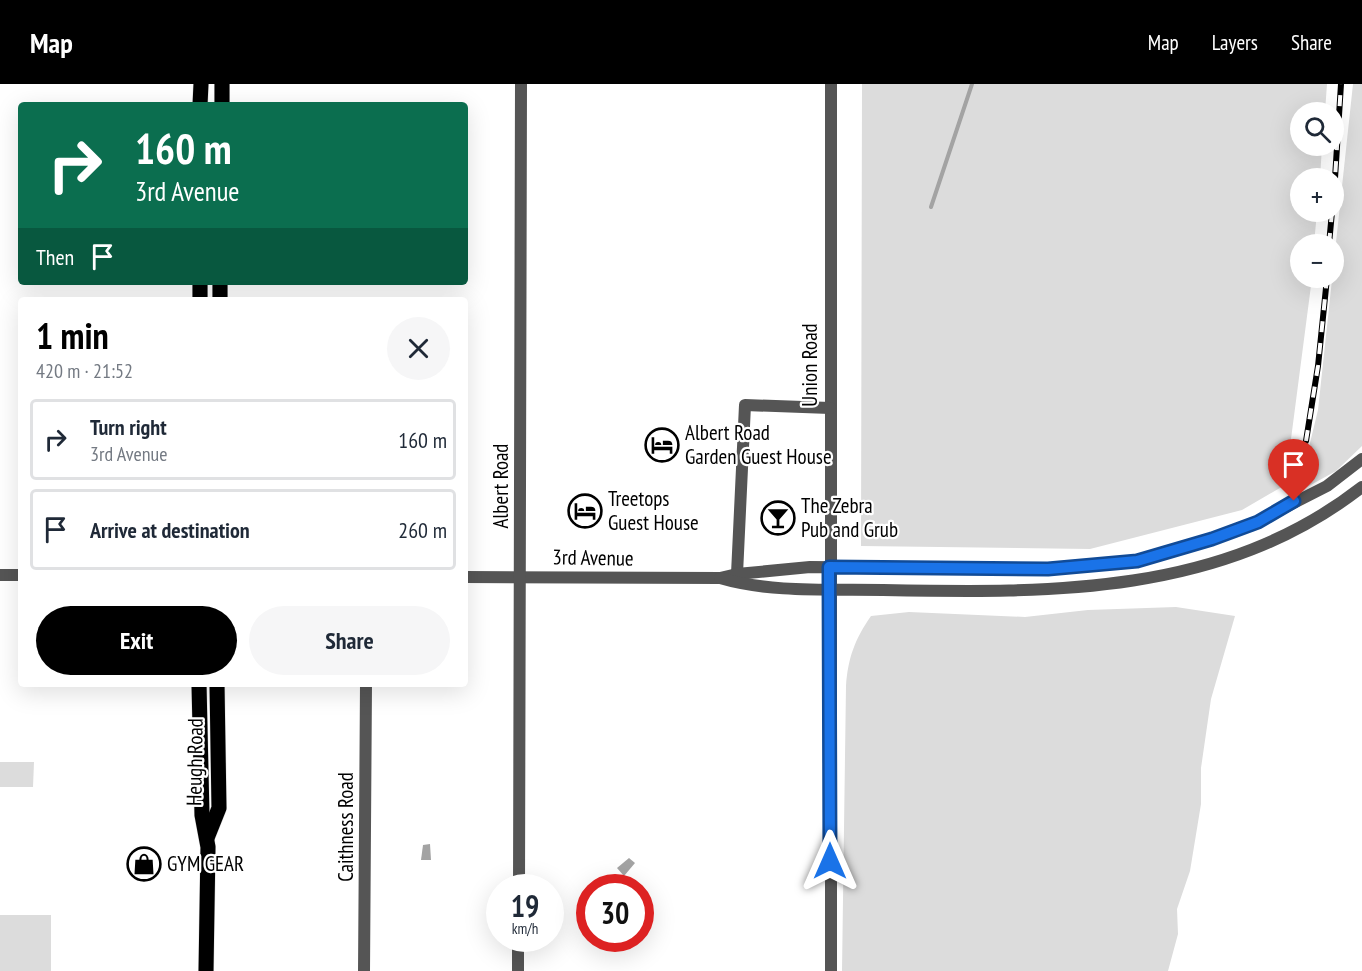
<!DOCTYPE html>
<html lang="en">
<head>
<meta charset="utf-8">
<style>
	body { margin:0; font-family:"PT Sans Narrow",sans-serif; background:#f6f6f7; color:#1f2937; height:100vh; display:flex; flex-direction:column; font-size:22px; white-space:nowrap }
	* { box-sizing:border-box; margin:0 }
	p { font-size:20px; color:#747a83 }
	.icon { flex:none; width:33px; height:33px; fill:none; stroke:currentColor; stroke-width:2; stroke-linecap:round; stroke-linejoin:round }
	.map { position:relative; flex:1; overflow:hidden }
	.panel { position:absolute; left:18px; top:213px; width:450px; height:390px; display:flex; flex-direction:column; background:#fff; border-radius:6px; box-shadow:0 6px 24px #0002 }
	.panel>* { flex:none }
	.hud { position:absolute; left:18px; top:18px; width:450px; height:183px; border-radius:6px; box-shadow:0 6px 24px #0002; background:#0b6e4f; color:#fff; overflow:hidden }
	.buttons { position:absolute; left:1290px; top:18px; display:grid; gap:12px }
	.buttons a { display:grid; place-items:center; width:54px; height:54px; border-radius:50%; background:#fff; box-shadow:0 6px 24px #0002; font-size:30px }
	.speed { position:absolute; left:486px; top:790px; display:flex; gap:12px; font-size:30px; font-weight:700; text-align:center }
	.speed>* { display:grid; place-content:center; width:78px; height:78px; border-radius:50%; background:#fff; box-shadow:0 6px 24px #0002; line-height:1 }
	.speed small { font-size:15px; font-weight:400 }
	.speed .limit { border:9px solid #d22; background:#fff; color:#111 }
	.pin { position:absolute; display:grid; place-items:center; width:51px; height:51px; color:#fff; margin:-62px -26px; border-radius:50% 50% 50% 0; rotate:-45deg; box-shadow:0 0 6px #0007 }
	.pin .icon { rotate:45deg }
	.me { position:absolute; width:66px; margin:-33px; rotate:0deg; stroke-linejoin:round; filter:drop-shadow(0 0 4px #0008) }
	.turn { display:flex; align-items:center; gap:21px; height:126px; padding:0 18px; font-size:27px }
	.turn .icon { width:78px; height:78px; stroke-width:2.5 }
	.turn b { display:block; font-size:42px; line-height:51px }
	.then { display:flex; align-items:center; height:57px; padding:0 18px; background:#0003; gap:12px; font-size:22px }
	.round { display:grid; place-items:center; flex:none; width:63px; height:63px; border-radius:32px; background:#f6f6f7 }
	.summary { display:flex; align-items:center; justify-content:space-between; height:102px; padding:0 18px }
	h1 { font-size:36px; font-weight:700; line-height:45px; color:#000 }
	.primary-button { display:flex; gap:12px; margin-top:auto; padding:12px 18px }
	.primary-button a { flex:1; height:69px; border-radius:36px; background:#000; color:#fff; font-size:24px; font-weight:700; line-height:69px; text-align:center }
	.primary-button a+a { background:#f6f6f7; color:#1f2937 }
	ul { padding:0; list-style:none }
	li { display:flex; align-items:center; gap:18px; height:81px; margin:0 12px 9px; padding:0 6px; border:3px solid #e0e1e3; border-radius:6px }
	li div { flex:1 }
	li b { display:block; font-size:22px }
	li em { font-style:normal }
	header { display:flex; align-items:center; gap:36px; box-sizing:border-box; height:84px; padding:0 30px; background:#000; color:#fff }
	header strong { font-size:28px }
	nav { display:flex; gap:33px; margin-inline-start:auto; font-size:21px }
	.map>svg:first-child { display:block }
	.green { fill:#dcdcdc }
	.water { fill:#a3a3a3 }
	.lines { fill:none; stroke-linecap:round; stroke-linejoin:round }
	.stream { stroke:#a3a3a3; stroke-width:4 }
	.major-casing { stroke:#dbdbdb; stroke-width:16 }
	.minor { stroke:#555; stroke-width:12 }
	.major { stroke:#000; stroke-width:15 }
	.rail-casing { stroke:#000; stroke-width:6 }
	.rail { stroke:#fff; stroke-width:4; stroke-dasharray:11; stroke-linecap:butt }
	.route-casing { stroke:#114b97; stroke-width:15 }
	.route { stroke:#1a73e8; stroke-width:10 }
	.labels { text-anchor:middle; stroke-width:4.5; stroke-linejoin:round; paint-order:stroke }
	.street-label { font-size:21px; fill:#000; stroke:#fff }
	.poi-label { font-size:21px; fill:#000; stroke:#fff; text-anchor:start }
</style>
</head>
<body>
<header>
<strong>Map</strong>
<nav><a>Map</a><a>Layers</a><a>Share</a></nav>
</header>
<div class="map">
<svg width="1362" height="887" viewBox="0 0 1362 887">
	<rect width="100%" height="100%" fill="#fff"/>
	<g class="green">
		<polygon points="862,0 1327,0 1325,28 1300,28 1300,62 1322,62 1320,94 1300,94 1300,128 1317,128 1314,160 1300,160 1300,194 1312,194 1285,401 1242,426 1090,465 861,462"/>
		<polygon points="1353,0 1362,0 1362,362 1336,387 1298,408 1318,326"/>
		<path d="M1176 523 1235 532 1211 615 1201 684V720L1190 787 1177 825 1178 850 1168 887H842L846 602C848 574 855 555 871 532L909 528 1025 533 1088 526Z"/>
		<polygon points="0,678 34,678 33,703 0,703"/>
		<rect x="0" y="831" width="51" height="56"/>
	</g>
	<g class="water">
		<polygon points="430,760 431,776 421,776 423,761"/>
		<polygon points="629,774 635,779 624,792 617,784"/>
	</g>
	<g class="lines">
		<polyline class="stream" points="931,123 972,0"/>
		<defs>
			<g id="major">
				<polyline points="200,21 201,0"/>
				<polyline points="222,21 222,0"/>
				<polyline points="200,198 200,216"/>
				<polyline points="220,216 220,198"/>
				<polyline points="199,600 202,731 208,763 206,887"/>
				<polyline points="207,754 219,724 217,600"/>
			</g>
		</defs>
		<use href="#major" class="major-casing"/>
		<g class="minor">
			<polyline points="831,0 831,887"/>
			<polyline points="737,490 745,321 830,324"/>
			<polyline points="0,491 21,491"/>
			<polyline points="465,493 720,494 737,490 810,483 1048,485 1137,477 1212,455 1258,437 1327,402 1362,375"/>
			<path d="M720 494C771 509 830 505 883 506 1051 509 1222 512 1362 403"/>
			<polyline points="519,804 521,0"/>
			<polyline points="364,887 366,600"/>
			<polyline points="518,887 518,855"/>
		</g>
		<use href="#major" class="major"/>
		<defs>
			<g id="rail">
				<polyline points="1334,110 1341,0"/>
				<polyline points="1329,160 1332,128"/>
				<polyline points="1306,357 1318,282 1327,194"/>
			</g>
		</defs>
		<use href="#rail" class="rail-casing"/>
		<use href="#rail" class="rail"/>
	</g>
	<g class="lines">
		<defs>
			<polyline id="route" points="830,777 829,483 1048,485 1137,477 1212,455 1258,438 1294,417"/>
		</defs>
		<use href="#route" class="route-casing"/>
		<use href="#route" class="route"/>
	</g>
	<defs>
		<symbol id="hotel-ring" viewBox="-11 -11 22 22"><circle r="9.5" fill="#fff" stroke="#000" stroke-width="1.5"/><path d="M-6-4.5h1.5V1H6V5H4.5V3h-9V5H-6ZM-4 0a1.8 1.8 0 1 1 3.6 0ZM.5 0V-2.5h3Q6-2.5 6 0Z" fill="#000"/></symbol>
		<symbol id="bar-ring" viewBox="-11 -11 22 22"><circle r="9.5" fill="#fff" stroke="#000" stroke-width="1.5"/><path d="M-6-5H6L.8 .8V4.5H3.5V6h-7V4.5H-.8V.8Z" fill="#000"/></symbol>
		<symbol id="shop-ring" viewBox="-11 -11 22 22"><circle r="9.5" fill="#fff" stroke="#000" stroke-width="1.5"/><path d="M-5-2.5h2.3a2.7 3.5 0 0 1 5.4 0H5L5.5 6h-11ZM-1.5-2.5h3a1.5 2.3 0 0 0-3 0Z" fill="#000"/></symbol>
	</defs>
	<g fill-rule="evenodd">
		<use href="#hotel-ring" x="643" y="342" width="38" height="38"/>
		<use href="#hotel-ring" x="566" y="408" width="38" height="38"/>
		<use href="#bar-ring" x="759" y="415" width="38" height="38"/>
		<use href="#shop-ring" x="125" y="761" width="38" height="38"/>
	</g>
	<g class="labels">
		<g class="street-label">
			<text transform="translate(810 281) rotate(-90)" y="7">Union Road</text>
			<text transform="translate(501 402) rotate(-90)" y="7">Albert Road</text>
			<text transform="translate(593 474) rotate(1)" y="7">3rd Avenue</text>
			<text transform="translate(195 678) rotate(-89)" y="7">Heugh Road</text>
			<text transform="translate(346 743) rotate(-90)" y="7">Caithness Road</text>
		</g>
		<g class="poi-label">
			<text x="685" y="356">Albert Road<tspan x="685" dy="24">Garden Guest House</tspan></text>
			<text x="608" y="422">Treetops<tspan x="608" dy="24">Guest House</tspan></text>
			<text x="801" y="429">The Zebra<tspan x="801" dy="24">Pub and Grub</tspan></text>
			<text x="167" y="787">GYM GEAR</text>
		</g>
	</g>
</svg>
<div class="buttons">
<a><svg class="icon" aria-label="search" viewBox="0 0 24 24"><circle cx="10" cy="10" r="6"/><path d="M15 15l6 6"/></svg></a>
<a>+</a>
<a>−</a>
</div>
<div class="speed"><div>19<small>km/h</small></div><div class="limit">30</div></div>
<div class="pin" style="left:1294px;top:417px;background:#d93025"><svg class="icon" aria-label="arrive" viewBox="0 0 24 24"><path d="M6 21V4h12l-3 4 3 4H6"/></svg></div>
<svg class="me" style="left:830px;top:777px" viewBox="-20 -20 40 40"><path d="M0-17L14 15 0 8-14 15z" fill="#1a73e8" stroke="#fff" stroke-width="4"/></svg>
<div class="hud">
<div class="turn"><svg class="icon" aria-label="right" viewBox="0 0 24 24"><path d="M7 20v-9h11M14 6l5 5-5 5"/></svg><div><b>160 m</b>3rd Avenue</div></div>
<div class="then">Then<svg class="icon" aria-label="arrive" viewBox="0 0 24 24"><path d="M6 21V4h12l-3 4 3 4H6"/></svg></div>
</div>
<section class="panel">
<div class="summary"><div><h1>1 min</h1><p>420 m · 21:52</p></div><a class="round"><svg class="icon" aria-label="close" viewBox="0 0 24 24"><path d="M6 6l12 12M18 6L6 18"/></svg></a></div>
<ul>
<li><svg class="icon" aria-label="right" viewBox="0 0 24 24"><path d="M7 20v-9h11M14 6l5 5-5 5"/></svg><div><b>Turn right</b><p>3rd Avenue</p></div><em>160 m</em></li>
<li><svg class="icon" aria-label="arrive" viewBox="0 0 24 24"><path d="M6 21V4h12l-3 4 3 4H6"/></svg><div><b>Arrive at destination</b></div><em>260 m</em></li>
</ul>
<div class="primary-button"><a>Exit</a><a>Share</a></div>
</section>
</div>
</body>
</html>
